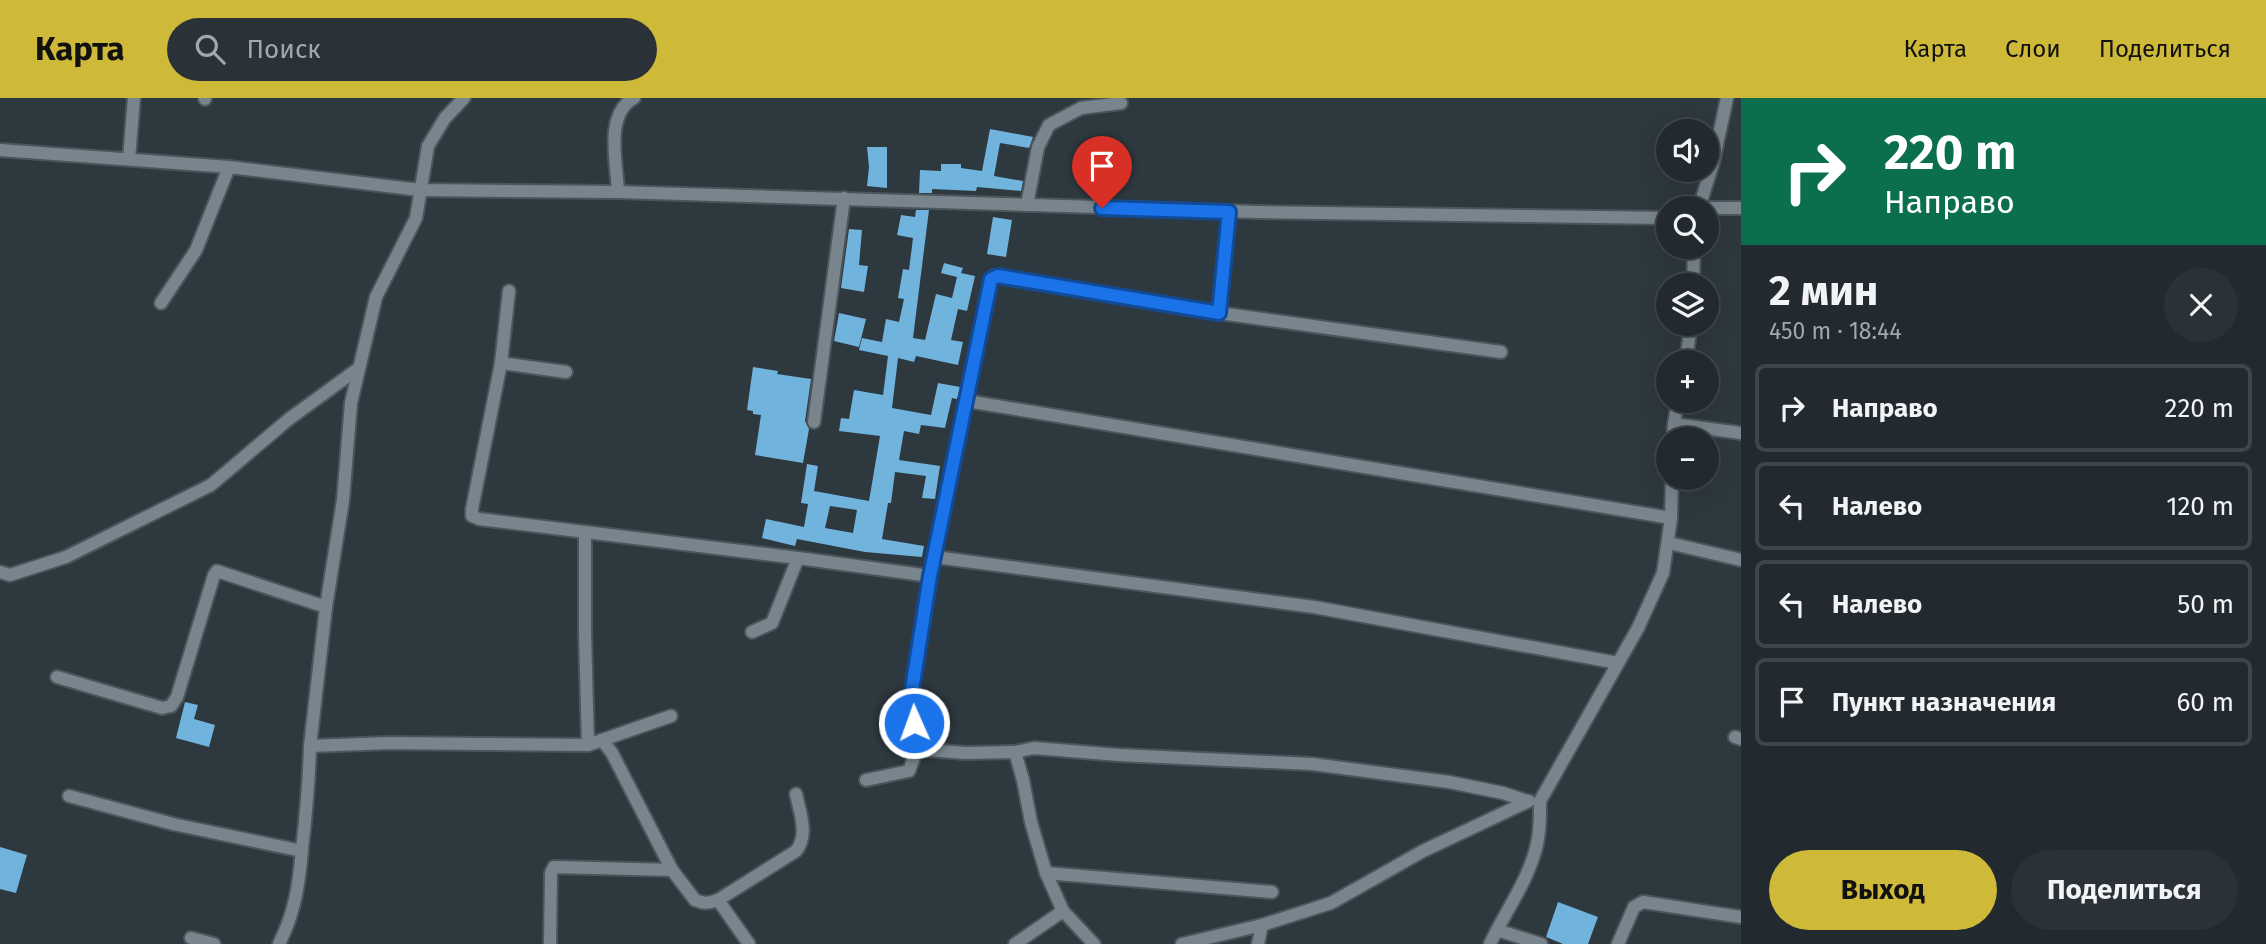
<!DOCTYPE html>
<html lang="ru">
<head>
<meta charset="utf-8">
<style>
	body { margin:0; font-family:"Fira Sans",sans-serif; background:#2a3237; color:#f1f3f6; height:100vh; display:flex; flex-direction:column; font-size:26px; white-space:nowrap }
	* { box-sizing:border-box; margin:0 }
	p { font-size:23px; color:#a2a7aa }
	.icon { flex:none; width:38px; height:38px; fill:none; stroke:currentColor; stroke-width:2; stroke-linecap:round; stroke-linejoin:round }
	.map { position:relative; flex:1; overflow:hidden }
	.details { display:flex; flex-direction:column; background:#222a2f; width:525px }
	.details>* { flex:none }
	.banner { background:#0b6e4f; color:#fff; overflow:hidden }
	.tools { position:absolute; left:1656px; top:21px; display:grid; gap:14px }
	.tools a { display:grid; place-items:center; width:63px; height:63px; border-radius:50%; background:#222a2f; box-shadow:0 7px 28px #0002,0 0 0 2px #3f464b; font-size:35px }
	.pin { position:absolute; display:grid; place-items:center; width:60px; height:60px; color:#fff; margin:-72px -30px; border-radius:50% 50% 50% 0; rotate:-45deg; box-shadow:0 0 7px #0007 }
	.pin .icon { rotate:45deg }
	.me { position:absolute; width:77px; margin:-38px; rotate:358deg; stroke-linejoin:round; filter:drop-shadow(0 0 5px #0008) }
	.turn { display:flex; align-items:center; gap:24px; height:147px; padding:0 28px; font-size:32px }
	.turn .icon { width:91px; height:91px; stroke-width:2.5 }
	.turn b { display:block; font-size:49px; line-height:60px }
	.round { display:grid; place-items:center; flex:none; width:74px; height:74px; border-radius:37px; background:#2a3237 }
	.overview { display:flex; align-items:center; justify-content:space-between; height:119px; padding:0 28px }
	h1 { font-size:42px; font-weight:700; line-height:52px }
	.cta { display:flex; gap:14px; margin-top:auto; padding:14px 28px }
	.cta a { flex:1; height:80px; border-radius:42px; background:#ceb938; color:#111; font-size:28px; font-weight:700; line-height:80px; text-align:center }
	.cta a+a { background:#2a3237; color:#f1f3f6 }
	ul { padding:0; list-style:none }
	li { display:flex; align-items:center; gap:21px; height:88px; margin:0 14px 10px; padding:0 14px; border:4px solid #3f464b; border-radius:10px }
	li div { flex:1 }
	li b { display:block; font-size:26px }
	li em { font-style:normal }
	header { display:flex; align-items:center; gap:42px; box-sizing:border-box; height:98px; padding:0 35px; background:#ceb938; color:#111 }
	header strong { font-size:33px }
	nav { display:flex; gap:38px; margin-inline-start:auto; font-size:24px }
	.search { width:490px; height:63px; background:#2a3237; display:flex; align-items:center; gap:18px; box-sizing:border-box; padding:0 24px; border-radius:38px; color:#a2a7aa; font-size:26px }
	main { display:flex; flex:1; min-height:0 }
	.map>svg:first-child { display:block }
	.building { fill:#70b3dd; fill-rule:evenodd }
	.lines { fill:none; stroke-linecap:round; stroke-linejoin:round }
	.minor-casing { stroke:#4c555b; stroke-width:16 }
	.minor { stroke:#79858d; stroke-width:12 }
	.route-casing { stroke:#114b97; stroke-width:18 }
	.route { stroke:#1a73e8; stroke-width:12 }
</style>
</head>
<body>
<header>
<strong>Карта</strong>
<div class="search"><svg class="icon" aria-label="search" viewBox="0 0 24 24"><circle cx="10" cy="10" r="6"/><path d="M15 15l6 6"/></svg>Поиск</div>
<nav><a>Карта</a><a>Слои</a><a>Поделиться</a></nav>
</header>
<main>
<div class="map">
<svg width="1741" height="846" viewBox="0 0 1741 846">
	<rect width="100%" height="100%" fill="#2e383f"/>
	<g class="building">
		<polygon points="990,31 1033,39 1029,50 1000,45 994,78 1023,83 1021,93 977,89 976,93 932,91 932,95 919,95 920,72 941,73 941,66 961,66 961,70 982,73"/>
		<polygon points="867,49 887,49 887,90 867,88 869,69"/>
		<path d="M916 112H929L913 240 925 242 936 196 952 200 957 179 941 175 944 165 963 170 961 175 975 178 967 213 958 211 951 242 963 244 958 267 916 258 914 264 898 260 892 310 931 317 938 285 960 289 957 301 952 300 945 330 921 327 919 336 904 333 899 362 940 368 935 401 922 400 926 378 895 374 891 405H888L882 441 924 448 922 459 865 454 797 441 795 448 762 440 766 421 804 429 808 406 801 405 807 366 818 368 814 393 869 403 880 338 839 333 841 320 849 321 854 292 883 297 888 258 859 252 862 240 882 244 886 221 899 224 904 201 898 200 903 171 909 172 913 140 897 137 901 117 915 119ZM830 408 857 412 853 435 825 430Z"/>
		<polygon points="993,119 1012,122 1006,159 987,156"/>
		<polygon points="849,131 862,132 859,167 868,168 864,194 841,190"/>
		<polygon points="839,215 866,221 859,249 834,243"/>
		<polygon points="753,269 778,273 777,276 811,281 805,323 809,331 803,365 755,357 761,317 753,316 753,313 747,312"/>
		<polygon points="185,604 198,607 194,621 215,627 209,649 176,640"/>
		<polygon points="0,749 27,757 16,795 0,791"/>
		<polygon points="1558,804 1598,819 1588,846 1563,846 1546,839"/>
	</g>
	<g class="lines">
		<defs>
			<g id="minor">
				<path d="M464 0 445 20 428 48 416 120 376 199 351 305 343 402 326 509 310 648 389 645 588 647 602 642 612 655 672 772 695 802C704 806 709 805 718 802L796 753C809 737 800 715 796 696"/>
				<polyline points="205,1 205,0"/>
				<polyline points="0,52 229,69 420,92 618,94 1257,114 1668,120"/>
				<polyline points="129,61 134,0"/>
				<path d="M618 94C617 66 604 16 634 0"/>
				<polyline points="1027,107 1038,49 1049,27 1081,10 1121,5"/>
				<polyline points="1699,110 1713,65 1727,0"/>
				<polyline points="1699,110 1741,110"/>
				<polyline points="1693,187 1694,149"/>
				<polyline points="509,193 501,265 472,411 472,418 479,421 798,460 930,478 911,598 917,651"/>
				<polyline points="161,205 196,152 229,69"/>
				<polyline points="1219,215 1229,114"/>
				<polyline points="1686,264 1691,226"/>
				<polyline points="501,265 566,274"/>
				<polyline points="967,303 1671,420"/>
				<polyline points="814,324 844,100"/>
				<polyline points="1674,326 1741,335"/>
				<polyline points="1673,341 1674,326 1678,303"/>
				<polyline points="585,434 585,534 588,647"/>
				<polyline points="1669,445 1741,462"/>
				<polyline points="935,459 1314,509 1618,565"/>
				<polyline points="0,474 10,477 66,459 211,387 289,321 359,270"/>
				<polyline points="930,478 991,181 994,178 1219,215 1501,254"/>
				<polyline points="752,534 772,525 798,460"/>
				<polyline points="57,579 162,610 171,608 177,599 214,477 217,473 326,509"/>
				<polyline points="1735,639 1741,641"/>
				<polyline points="602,642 671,618"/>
				<polyline points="1015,654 1034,650 1119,657 1312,666 1449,684 1503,695 1527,703"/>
				<polyline points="866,682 909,673 917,651 965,655 1015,654 1023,682 1031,724 1046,775 1063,813 1094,846"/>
				<polyline points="69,698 173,726 302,753"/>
				<polyline points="1046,775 1272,794"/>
				<polyline points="718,802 749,846"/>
				<polyline points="1497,832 1541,846"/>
				<polyline points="191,840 214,846"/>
				<path d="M279 846C295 814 299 787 302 751 306 717 309 683 310 648"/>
				<polyline points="550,846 551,775 554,769 672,772"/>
				<polyline points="1015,846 1063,813"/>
				<polyline points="1182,846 1262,827 1331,805 1423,753 1529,703"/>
				<polyline points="1258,846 1262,827"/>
				<path d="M1490 846C1504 816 1524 789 1534 757 1540 739 1540 722 1540 703L1638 530 1663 475 1671 420 1672 380"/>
				<polyline points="1618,846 1634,809 1643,804 1741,819"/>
			</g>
		</defs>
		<use href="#minor" class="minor-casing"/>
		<use href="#minor" class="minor"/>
	</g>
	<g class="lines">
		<defs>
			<polyline id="route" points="914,625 911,598 930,478 991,181 998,178 1219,215 1229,114 1102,110"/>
		</defs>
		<use href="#route" class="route-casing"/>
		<use href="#route" class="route"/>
	</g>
</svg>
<div class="tools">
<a><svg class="icon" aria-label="sound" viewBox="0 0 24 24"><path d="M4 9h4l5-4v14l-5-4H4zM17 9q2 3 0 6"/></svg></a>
<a><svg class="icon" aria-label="search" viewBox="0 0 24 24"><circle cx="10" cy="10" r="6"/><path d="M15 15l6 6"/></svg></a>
<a><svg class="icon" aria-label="layers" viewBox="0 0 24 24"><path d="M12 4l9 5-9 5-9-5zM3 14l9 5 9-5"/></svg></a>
<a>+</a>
<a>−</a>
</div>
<div class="pin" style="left:1102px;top:110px;background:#d93025"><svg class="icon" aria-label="arrive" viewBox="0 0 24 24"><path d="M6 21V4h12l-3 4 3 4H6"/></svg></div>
<svg class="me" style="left:914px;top:625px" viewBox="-20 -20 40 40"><circle r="17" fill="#1a73e8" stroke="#fff" stroke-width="3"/><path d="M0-11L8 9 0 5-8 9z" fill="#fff"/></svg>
</div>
<section class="details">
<div class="banner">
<div class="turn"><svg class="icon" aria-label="right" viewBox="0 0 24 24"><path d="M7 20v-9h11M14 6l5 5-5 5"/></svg><div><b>220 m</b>Направо</div></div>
</div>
<div class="overview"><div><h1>2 мин</h1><p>450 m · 18:44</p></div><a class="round"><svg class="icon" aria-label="close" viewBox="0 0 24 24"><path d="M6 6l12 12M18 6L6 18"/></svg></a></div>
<ul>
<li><svg class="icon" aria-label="right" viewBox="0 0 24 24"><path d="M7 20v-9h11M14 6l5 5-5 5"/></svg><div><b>Направо</b></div><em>220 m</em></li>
<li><svg class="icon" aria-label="left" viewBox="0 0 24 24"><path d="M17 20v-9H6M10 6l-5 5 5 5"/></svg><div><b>Налево</b></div><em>120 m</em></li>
<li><svg class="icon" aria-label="left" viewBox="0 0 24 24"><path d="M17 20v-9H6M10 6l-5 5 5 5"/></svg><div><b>Налево</b></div><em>50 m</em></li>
<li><svg class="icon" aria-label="arrive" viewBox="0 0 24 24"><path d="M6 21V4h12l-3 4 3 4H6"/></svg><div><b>Пункт назначения</b></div><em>60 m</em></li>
</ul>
<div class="cta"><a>Выход</a><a>Поделиться</a></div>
</section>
</main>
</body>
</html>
